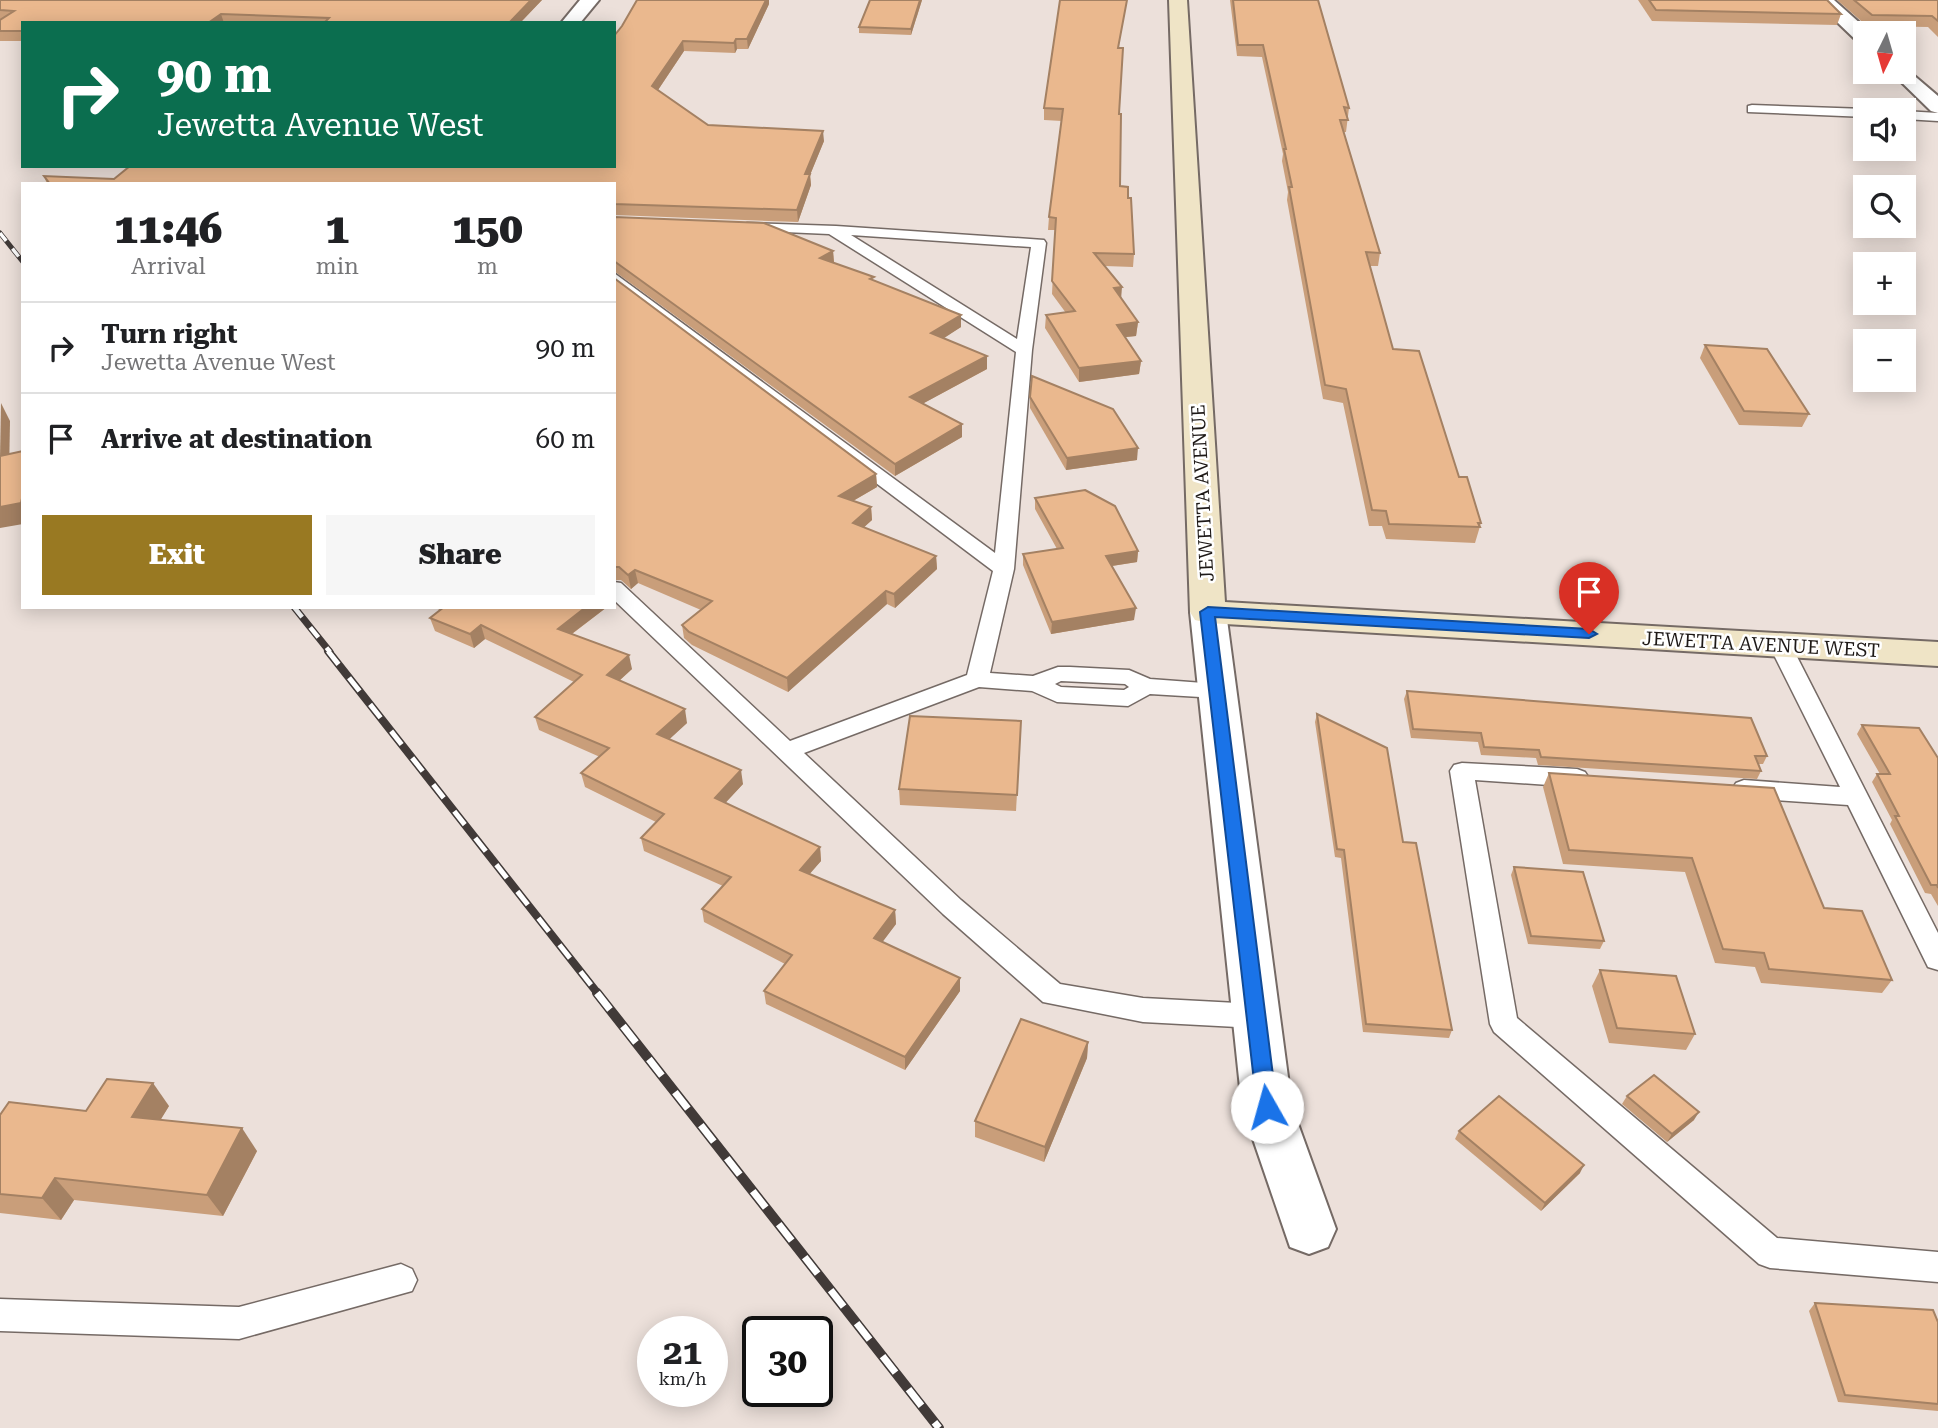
<!DOCTYPE html>
<html lang="en">
<head>
<meta charset="utf-8">
<style>
	body { margin:0; font-family:"Roboto Serif",serif; background:#f6f6f6; color:#202124; height:100vh; display:flex; flex-direction:column; font-size:26px; white-space:nowrap }
	* { box-sizing:border-box; margin:0 }
	p { font-size:23px; color:#757577 }
	.icon { flex:none; width:38px; height:38px; fill:none; stroke:currentColor; stroke-width:2; stroke-linecap:round; stroke-linejoin:round }
	.map { position:relative; flex:1; overflow:hidden }
	.sheet { position:absolute; left:21px; top:182px; width:595px; height:427px; display:flex; flex-direction:column; background:#fff; border-radius:0px; box-shadow:0 4px 18px #0003 }
	.sheet>* { flex:none }
	.banner { position:absolute; left:21px; top:21px; width:595px; height:147px; border-radius:0px; box-shadow:0 4px 18px #0003; background:#0b6e4f; color:#fff; overflow:hidden }
	.needle { width:46px; rotate:185deg }
	.tools { position:absolute; left:1853px; top:21px; display:grid; gap:14px }
	.tools a { display:grid; place-items:center; width:63px; height:63px; border-radius:0px; background:#fff; box-shadow:0 4px 18px #0003; font-size:35px }
	.speed { position:absolute; left:637px; top:1316px; display:flex; gap:14px; font-size:35px; font-weight:700; text-align:center }
	.speed>* { display:grid; place-content:center; width:91px; height:91px; border-radius:50%; background:#fff; box-shadow:0 4px 18px #0003; line-height:1 }
	.speed small { font-size:18px; font-weight:400 }
	.speed .limit { border:4px solid #111; border-radius:10px; background:#fff; color:#111 }
	.pin { position:absolute; display:grid; place-items:center; width:60px; height:60px; color:#fff; margin:-72px -30px; border-radius:50% 50% 50% 0; rotate:-45deg; box-shadow:0 0 7px #0007 }
	.pin .icon { rotate:45deg }
	.me { position:absolute; width:77px; margin:-38px; rotate:353deg; stroke-linejoin:round; filter:drop-shadow(0 0 5px #0008) }
	.turn { display:flex; align-items:center; gap:24px; height:147px; padding:0 21px; font-size:32px }
	.turn .icon { width:91px; height:91px; stroke-width:2.5 }
	.turn b { display:block; font-size:49px; line-height:60px }
	.eta { display:flex; justify-content:space-evenly; align-items:center; height:119px; text-align:center }
	.eta b { font-size:42px; font-weight:800; line-height:49px }
	.cta { display:flex; gap:14px; margin-top:auto; padding:14px 21px }
	.cta a { flex:1; height:80px; border-radius:0px; background:#997922; color:#fff; font-size:28px; font-weight:800; line-height:80px; text-align:center }
	.cta a+a { background:#f6f6f6; color:#202124 }
	ul { padding:0; list-style:none }
	li { display:flex; align-items:center; gap:21px; height:91px; padding:0 21px; border-top:2px solid #e0e0e0 }
	li div { flex:1 }
	li b { display:block; font-size:26px }
	li em { font-style:normal }
	.map>svg:first-child { display:block }
	.lines { fill:none; stroke-linecap:round; stroke-linejoin:round }
	.lane-casing { stroke:#756a65; stroke-width:3 }
	.street-casing { stroke:#756a65; stroke-width:4 }
	.secondary-casing { stroke:#756a65; stroke-width:4 }
	.lane { fill:#fff; fill-rule:evenodd }
	.street { fill:#fff; fill-rule:evenodd }
	.secondary { fill:#efe4c6; fill-rule:evenodd }
	.rail-far3-casing { stroke:#413a38; stroke-width:5 }
	.rail-far2-casing { stroke:#413a38; stroke-width:7 }
	.rail-far1-casing { stroke:#413a38; stroke-width:8 }
	.rail-casing { stroke:#413a38; stroke-width:10 }
	.rail-far3 { stroke:#fff; stroke-width:3.5; stroke-dasharray:10; stroke-linecap:butt }
	.rail-far2 { stroke:#fff; stroke-width:4.5; stroke-dasharray:13; stroke-linecap:butt }
	.rail-far1 { stroke:#fff; stroke-width:5; stroke-dasharray:17; stroke-linecap:butt }
	.rail { stroke:#fff; stroke-width:7; stroke-dasharray:21; stroke-linecap:butt }
	.wall { fill:#c99e7a }
	.shaded-wall { fill:#a48163 }
	.building { fill:#eab88e; stroke:#a48163; stroke-width:2 }
	.route { fill:#1a73e8; stroke:#114b97; stroke-width:2 }
	.labels { text-anchor:middle; stroke-width:5; stroke-linejoin:round; paint-order:stroke }
	.street-label { font-size:19px; fill:#1e1917; stroke:#fff }
</style>
</head>
<body>
<div class="map">
<svg width="1938" height="1428" viewBox="0 0 1938 1428">
	<rect width="100%" height="100%" fill="#ece0da"/>
	<g class="lines">
		<defs>
			<g id="lane">
				<polygon points="1752,105 1866,109 1870,110 1866,110 1866,117 1748,112 1748,106"/>
				<polygon points="1904,111 1938,113 1938,121 1904,119"/>
				<path d="M747 223 836 226 1044 240 1046 243 1032 350 1014 569 990 673 1033 676 1058 667H1070L1129 670 1150 679 1217 684 1225 686 1228 691 1225 696 1217 698 1150 694 1128 706 1057 702 1032 691 979 687 804 753 961 900 1060 984 1143 998 1256 1004 1266 1008 1270 1016 1266 1024 1256 1028 1143 1022 1043 1002 943 914 614 600V582L621 583 790 741 967 675 993 571 614 286V273L995 553 1016 352 829 234 742 230 740 227ZM851 235 1031 247 1017 339ZM1061 681 1125 684 1129 687 1124 690 1061 687 1055 684Z"/>
				<polygon points="1780,638 1788,640 1791,645 1938,933 1938,970 1928,967 1848,805 1744,798 1736,795 1732,789 1736,783 1744,780 1840,787 1769,645 1772,640"/>
				<polygon points="1462,763 1577,769 1585,772 1589,778 1585,784 1577,787 1475,780 1517,1018 1777,1238 1938,1252 1938,1282 1770,1268 1759,1264 1494,1032 1490,1024 1450,771 1454,765"/>
				<polygon points="401,1264 412,1269 417,1280 412,1291 239,1339 0,1331 0,1299 239,1307"/>
			</g>
			<g id="street">
				<polygon points="580,0 599,0 580,23 561,23"/>
				<polygon points="1814,0 1834,0 1871,33 1866,33 1866,45 1859,43"/>
				<polygon points="1904,67 1938,96 1938,113 1931,111 1891,72 1904,72"/>
				<polygon points="1208,601 1221,604 1226,612 1292,1107 1336,1229 1328,1247 1309,1254 1290,1247 1242,1107 1190,612 1195,604"/>
			</g>
			<polygon id="secondary" points="1169,0 1187,0 1225,602 1938,642 1938,666 1208,623 1195,620 1190,612"/>
		</defs>
		<use href="#lane" class="lane-casing"/>
		<use href="#street" class="street-casing"/>
		<use href="#secondary" class="secondary-casing"/>
		<use href="#lane" class="lane"/>
		<use href="#street" class="street"/>
		<use href="#secondary" class="secondary"/>
		<defs>
			<polyline id="rail-far3" points="0,233 23,262"/>
			<polyline id="rail-far2" points="294,607 330,652"/>
			<polyline id="rail-far1" points="328,651 599,995"/>
			<polyline id="rail" points="597,993 939,1428"/>
		</defs>
		<use href="#rail-far3" class="rail-far3-casing"/>
		<use href="#rail-far2" class="rail-far2-casing"/>
		<use href="#rail-far1" class="rail-far1-casing"/>
		<use href="#rail" class="rail-casing"/>
		<use href="#rail-far3" class="rail-far3"/>
		<use href="#rail-far2" class="rail-far2"/>
		<use href="#rail-far1" class="rail-far1"/>
		<use href="#rail" class="rail"/>
	</g>
	<g class="wall">
		<polygon points="0,0 542,0 520,23 23,23 23,41 0,41"/>
		<polygon points="870,0 922,0 911,35 859,33 859,27"/>
		<polygon points="1230,0 1318,0 1349,108 1346,132 1344,132 1380,253 1378,266 1370,266 1393,349 1459,477 1481,523 1475,543 1386,539 1382,526 1369,526 1343,403 1323,399 1287,200 1288,192 1282,161 1283,154 1262,57 1237,56"/>
		<polygon points="1638,0 1827,0 1841,14 1837,25 1652,21"/>
		<polygon points="1837,0 1938,0 1938,37 1928,27 1867,26"/>
		<polygon points="769,4 748,49 737,49 735,53 684,51 658,90 708,125 824,141 810,175 811,185 798,222 614,215 614,184 47,184 44,176 114,179 614,166 614,36"/>
		<polygon points="1119,48 1120,186 1128,198 1134,254 1133,267 1105,266 1122,299 1138,322 1136,336 1125,337 1141,361 1139,374 1079,382 1045,328 1046,315 1066,313 1052,294 1055,230 1048,230 1049,217 1062,121 1044,120 1044,108"/>
		<polygon points="614,217 833,251 834,263 874,281 961,327 943,338 987,369 922,404 962,424 962,437 895,476 614,271"/>
		<polygon points="614,278 876,474 877,487 853,501 871,507 872,520 863,528 936,556 937,569 895,608 887,604 788,692 692,645 684,638 682,625 701,610 638,583 631,589 621,580 614,580"/>
		<polygon points="1705,345 1809,414 1802,427 1739,425 1700,358"/>
		<polygon points="1030,397 1137,460 1066,470 1030,408"/>
		<polygon points="1035,498 1138,551 1137,562 1112,566 1134,620 1051,634 1023,565 1023,554 1057,549 1035,509"/>
		<polygon points="433,607 607,607 572,634 632,669 619,681 687,723 669,739 743,784 725,803 820,847 821,861 809,874 895,910 896,924 882,942 960,978 960,991 905,1070 766,1004 764,991 785,964 704,922 702,909 723,886 644,851 641,838 656,822 585,787 581,773 600,757 539,730 535,717 574,682 485,639 474,648 435,631 430,618 440,610"/>
		<polygon points="1407,691 1767,756 1763,764 1759,764 1761,771 1757,779 1538,765 1536,758 1481,755 1478,742 1411,738 1404,699"/>
		<polygon points="1317,714 1403,842 1452,1030 1449,1038 1363,1032 1341,858 1335,857 1315,722"/>
		<polygon points="1021,721 1016,811 900,805 899,789"/>
		<polygon points="1862,725 1938,758 1938,906 1931,894 1925,893 1890,824 1892,820 1872,782 1877,774 1880,774 1857,734"/>
		<polygon points="1549,773 1824,908 1892,980 1882,993 1761,983 1755,967 1715,963 1685,872 1563,864 1543,787"/>
		<polygon points="1514,867 1604,941 1600,949 1528,944 1511,875"/>
		<polygon points="1600,970 1695,1034 1686,1050 1609,1043 1592,986"/>
		<polygon points="1088,1042 1087,1058 1044,1162 975,1137 975,1121"/>
		<polygon points="1627,1096 1694,1120 1667,1142 1622,1104"/>
		<polygon points="169,1106 160,1120 257,1151 223,1216 74,1200 61,1220 0,1213 0,1115 86,1111"/>
		<polygon points="1459,1131 1580,1173 1541,1211 1455,1139"/>
		<polygon points="1815,1303 1938,1322 1938,1411 1838,1402 1809,1311"/>
	</g>
	<g class="shaded-wall">
		<polygon points="531,0 542,0 520,23 509,23"/>
		<polygon points="766,0 769,0 769,4 748,49 747,39"/>
		<polygon points="920,0 922,0 911,35 911,29"/>
		<polygon points="221,14 224,23 208,23"/>
		<polygon points="736,39 737,49 735,53 734,43"/>
		<polygon points="683,41 684,51 654,96 652,86"/>
		<polygon points="823,131 824,141 810,175 811,185 798,222 797,210 805,174"/>
		<polygon points="833,251 834,263 820,258"/>
		<polygon points="1122,287 1121,300 1114,288"/>
		<polygon points="961,315 961,327 932,346 931,333"/>
		<polygon points="1138,322 1136,336 1116,338 1117,325"/>
		<polygon points="987,356 987,369 911,410 910,397"/>
		<polygon points="1141,361 1139,374 1079,382 1079,368"/>
		<polygon points="1,403 10,421 9,475 0,458"/>
		<polygon points="962,424 962,437 895,476 895,464"/>
		<polygon points="1138,448 1137,460 1066,470 1067,458"/>
		<polygon points="876,474 877,487 839,509 839,496"/>
		<polygon points="23,494 23,524 0,528 0,507"/>
		<polygon points="871,507 872,520 853,537 853,523"/>
		<polygon points="1138,551 1137,562 1105,567 1106,556"/>
		<polygon points="936,556 937,569 895,608 894,594"/>
		<polygon points="635,570 638,583 631,589 628,575"/>
		<polygon points="886,591 887,604 788,692 787,678"/>
		<polygon points="586,607 607,607 561,642 558,629"/>
		<polygon points="1136,608 1134,620 1051,634 1052,622"/>
		<polygon points="481,625 485,639 474,648 470,634"/>
		<polygon points="629,655 632,669 610,689 607,675"/>
		<polygon points="685,709 687,723 660,748 657,734"/>
		<polygon points="741,770 743,784 717,812 715,798"/>
		<polygon points="820,847 821,861 801,884 800,870"/>
		<polygon points="895,910 896,924 875,952 874,938"/>
		<polygon points="960,978 960,991 905,1070 905,1057"/>
		<polygon points="1088,1042 1087,1058 1044,1162 1045,1147"/>
		<polygon points="153,1083 169,1106 149,1139 132,1117"/>
		<polygon points="1699,1112 1694,1120 1667,1142 1672,1134"/>
		<polygon points="242,1128 257,1151 223,1216 207,1195"/>
		<polygon points="1584,1165 1580,1173 1541,1211 1545,1203"/>
		<polygon points="55,1178 74,1200 61,1220 42,1198"/>
	</g>
	<g class="building">
		<polygon points="0,0 531,0 509,23 324,23 329,18 221,14 208,23 23,23 23,31 0,31 0,20 14,11 0,10"/>
		<polygon points="637,0 766,0 747,39 736,39 734,43 683,41 652,86 708,125 823,131 805,174 810,174 797,210 614,204 614,184 50,184 44,176 114,179 130,166 614,166 614,36 622,26"/>
		<polygon points="870,0 920,0 911,29 859,27"/>
		<polygon points="1060,0 1127,0 1118,48 1123,48 1119,114 1121,114 1120,186 1128,187 1128,198 1131,198 1134,254 1094,253 1122,287 1114,288 1138,322 1117,325 1141,361 1079,368 1046,315 1075,311 1052,281 1056,218 1049,217 1063,109 1044,108"/>
		<polygon points="1233,0 1318,0 1349,108 1344,107 1348,120 1340,120 1380,253 1366,252 1393,349 1419,351 1459,477 1467,477 1481,523 1478,523 1480,527 1389,524 1386,511 1372,510 1346,389 1325,385 1289,187 1292,187 1284,149 1286,149 1263,45 1238,45"/>
		<polygon points="1649,0 1827,0 1841,14 1656,10"/>
		<polygon points="1854,0 1938,0 1938,21 1932,16 1872,15"/>
		<polygon points="614,217 764,223 833,251 820,258 874,277 870,279 961,315 931,333 987,356 910,397 962,424 895,464 614,261"/>
		<polygon points="614,278 876,474 839,496 871,507 853,523 936,556 894,594 886,591 787,678 689,632 682,625 712,601 635,570 628,575 619,567 614,567"/>
		<polygon points="1705,345 1767,349 1809,414 1744,411"/>
		<polygon points="1032,376 1113,409 1138,448 1067,458 1030,397"/>
		<polygon points="23,451 23,494 21,503 0,507 0,456"/>
		<polygon points="1085,490 1115,506 1138,551 1106,556 1136,608 1052,622 1023,554 1063,548 1035,498"/>
		<polygon points="444,607 586,607 558,629 629,655 607,675 685,709 657,734 741,770 715,798 820,847 800,870 895,910 874,938 960,978 905,1057 764,991 792,955 702,909 731,877 641,838 664,814 581,773 609,748 535,717 582,675 481,625 470,634 430,618"/>
		<polygon points="1407,691 1751,718 1767,756 1755,756 1761,771 1541,757 1539,750 1484,747 1481,733 1413,729"/>
		<polygon points="1317,714 1387,748 1403,842 1416,843 1452,1030 1366,1024 1344,850 1337,849"/>
		<polygon points="910,716 1021,721 1017,795 899,789"/>
		<polygon points="1862,725 1919,728 1938,758 1938,888 1937,885 1931,885 1895,816 1899,816 1877,774 1890,774"/>
		<polygon points="1549,773 1774,788 1824,908 1862,911 1892,980 1769,969 1764,953 1723,949 1692,858 1569,850"/>
		<polygon points="1514,867 1583,872 1604,941 1531,936"/>
		<polygon points="1600,970 1676,976 1695,1034 1617,1028"/>
		<polygon points="1021,1019 1088,1042 1045,1147 975,1121"/>
		<polygon points="1654,1075 1699,1112 1672,1134 1627,1096"/>
		<polygon points="107,1079 153,1083 132,1117 242,1128 207,1195 55,1178 42,1198 0,1194 0,1115 9,1102 86,1111"/>
		<polygon points="1499,1096 1584,1165 1545,1203 1459,1131"/>
		<polygon points="1815,1303 1933,1310 1938,1322 1938,1404 1845,1395"/>
	</g>
	<polygon class="route" points="1208,607 1589,629 1597,634 1589,638 1215,617 1277,1107 1274,1114 1267,1116 1260,1114 1257,1107 1200,612"/>
	<g class="labels">
		<g class="street-label">
			<text transform="translate(1202 493) rotate(-93)" y="7">JEWETTA AVENUE</text>
			<text transform="translate(1761 644) rotate(3)" y="7">JEWETTA AVENUE WEST</text>
		</g>
	</g>
</svg>
<div class="tools">
<a><svg class="needle" viewBox="-14 -14 28 28"><path d="M0-13l5 13h-10z" fill="#e53935"/><path d="M0 13l5-13h-10z" fill="#757577"/></svg></a>
<a><svg class="icon" aria-label="sound" viewBox="0 0 24 24"><path d="M4 9h4l5-4v14l-5-4H4zM17 9q2 3 0 6"/></svg></a>
<a><svg class="icon" aria-label="search" viewBox="0 0 24 24"><circle cx="10" cy="10" r="6"/><path d="M15 15l6 6"/></svg></a>
<a>+</a>
<a>−</a>
</div>
<div class="speed"><div>21<small>km/h</small></div><div class="limit">30</div></div>
<div class="pin" style="left:1589px;top:634px;background:#d93025"><svg class="icon" aria-label="arrive" viewBox="0 0 24 24"><path d="M6 21V4h12l-3 4 3 4H6"/></svg></div>
<svg class="me" style="left:1267px;top:1107px" viewBox="-20 -20 40 40"><circle r="19" fill="#fff"/><path d="M0-13L10 11 0 6-10 11z" fill="#1a73e8"/></svg>
<div class="banner">
<div class="turn"><svg class="icon" aria-label="right" viewBox="0 0 24 24"><path d="M7 20v-9h11M14 6l5 5-5 5"/></svg><div><b>90 m</b>Jewetta Avenue West</div></div>
</div>
<section class="sheet">
<div class="eta">
<div><b>11:46</b><p>Arrival</p></div>
<div><b>1</b><p>min</p></div>
<div><b>150</b><p>m</p></div>
</div>
<ul>
<li><svg class="icon" aria-label="right" viewBox="0 0 24 24"><path d="M7 20v-9h11M14 6l5 5-5 5"/></svg><div><b>Turn right</b><p>Jewetta Avenue West</p></div><em>90 m</em></li>
<li><svg class="icon" aria-label="arrive" viewBox="0 0 24 24"><path d="M6 21V4h12l-3 4 3 4H6"/></svg><div><b>Arrive at destination</b></div><em>60 m</em></li>
</ul>
<div class="cta"><a>Exit</a><a>Share</a></div>
</section>
</div>
</body>
</html>
